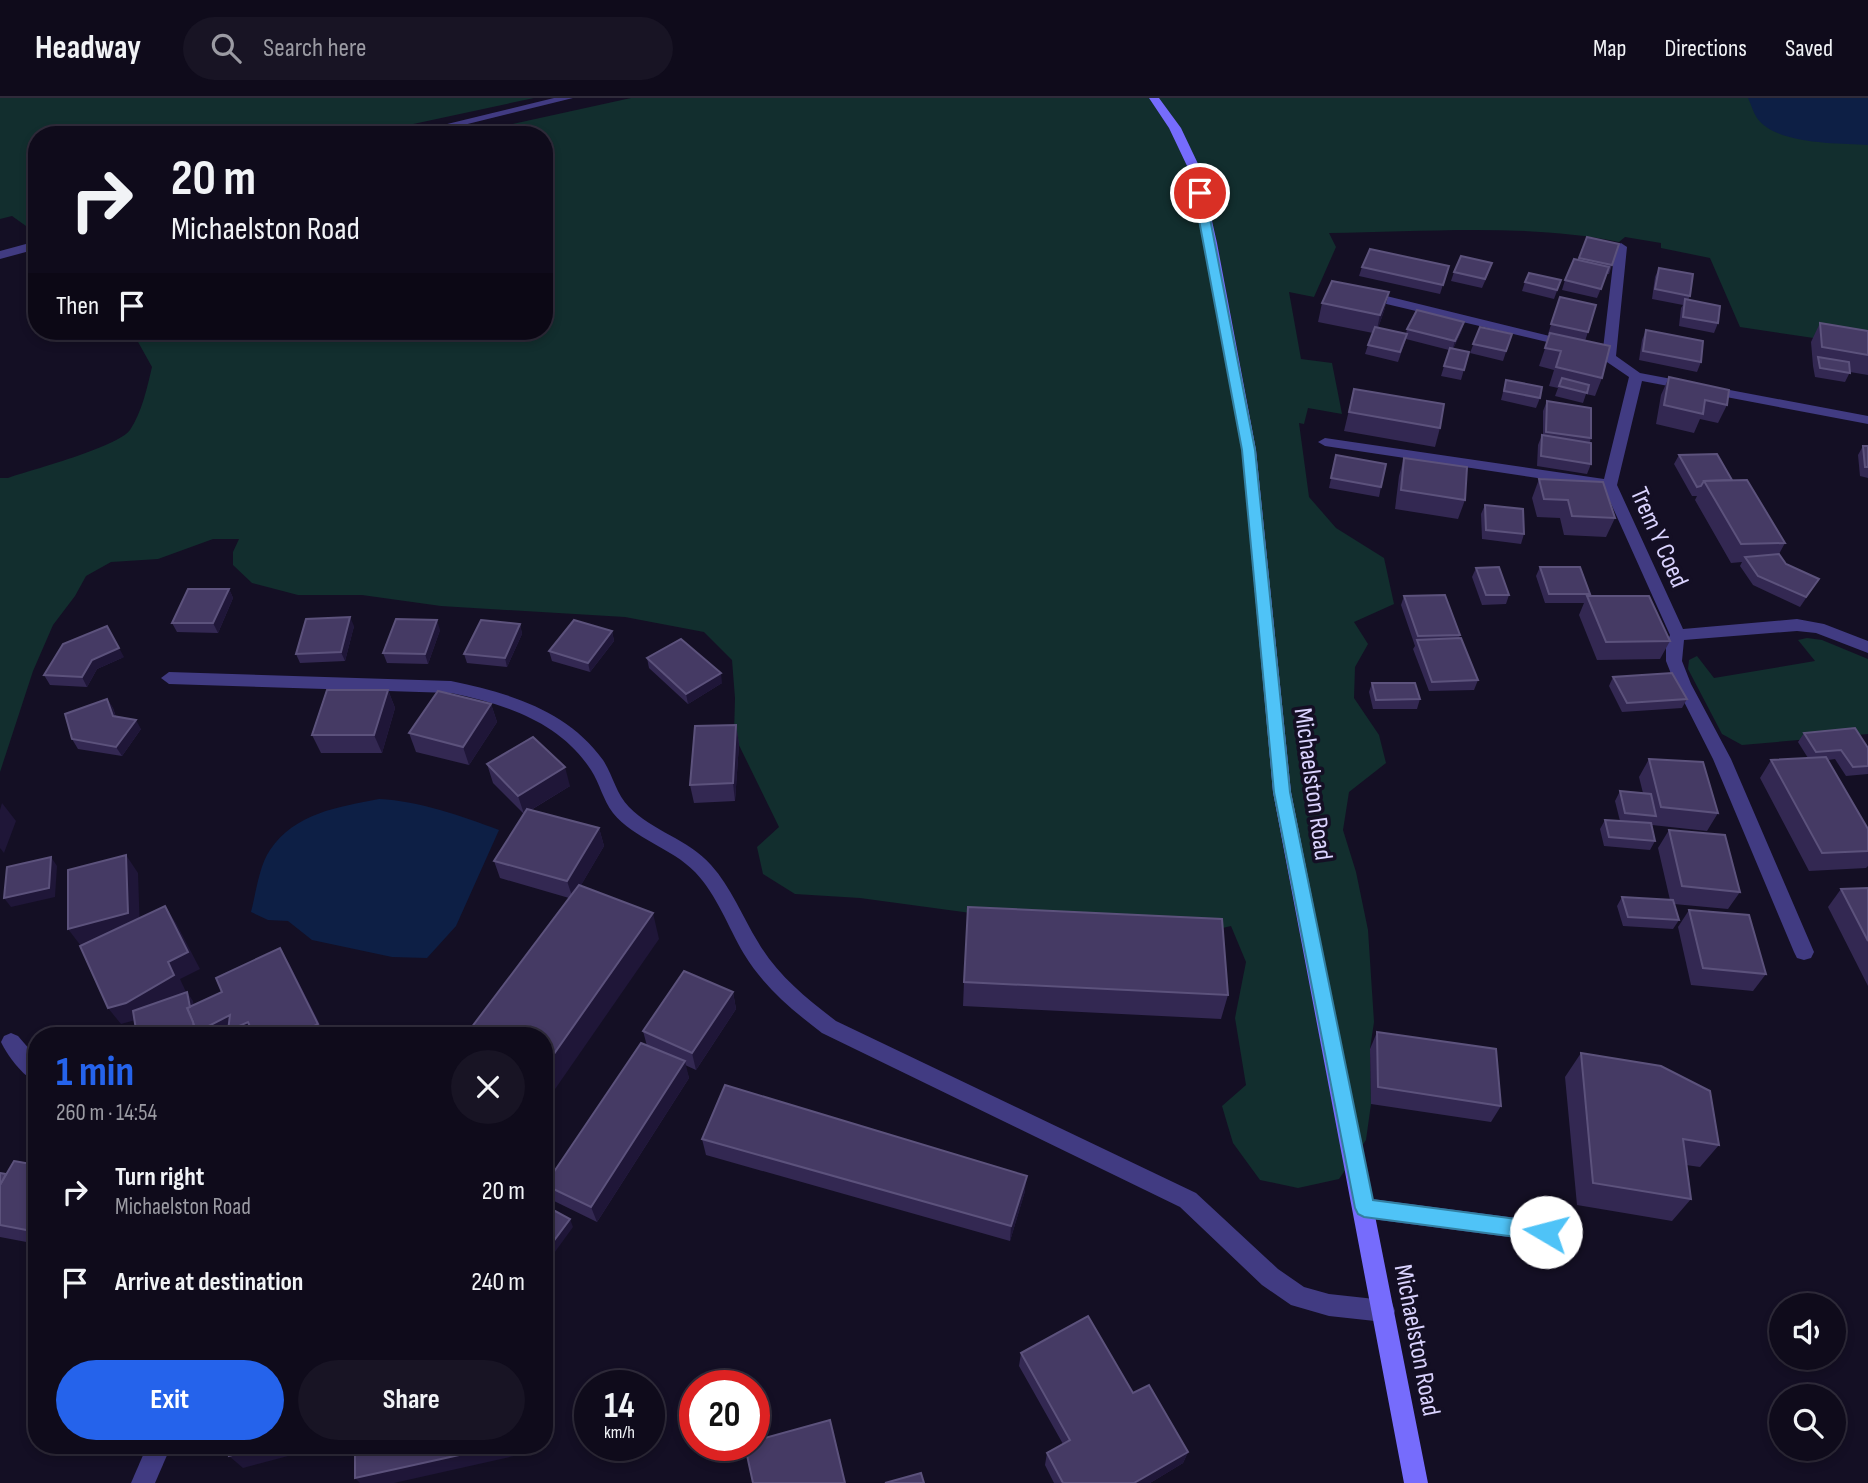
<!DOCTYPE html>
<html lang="en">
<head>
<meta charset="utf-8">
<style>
	body { margin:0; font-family:"Sofia Sans Condensed",sans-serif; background:#181424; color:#f1f3f6; height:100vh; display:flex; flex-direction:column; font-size:26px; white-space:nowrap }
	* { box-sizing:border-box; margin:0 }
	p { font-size:23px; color:#9b9ba3 }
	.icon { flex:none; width:38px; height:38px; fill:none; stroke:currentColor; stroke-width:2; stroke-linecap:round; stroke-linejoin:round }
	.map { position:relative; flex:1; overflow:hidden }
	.side { position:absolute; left:28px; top:929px; width:525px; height:427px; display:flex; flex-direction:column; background:#0f0b1b; border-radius:28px; box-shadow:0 4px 10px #0003,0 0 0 2px #2f2b3a }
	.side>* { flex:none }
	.top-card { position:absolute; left:28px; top:28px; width:525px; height:214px; border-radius:28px; box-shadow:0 4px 10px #0003,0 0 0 2px #2f2b3a; background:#0f0b1b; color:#f1f3f6; overflow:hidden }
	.controls { position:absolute; left:1769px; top:1195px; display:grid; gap:14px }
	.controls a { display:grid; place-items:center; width:77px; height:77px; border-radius:50%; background:#0f0b1b; box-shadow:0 4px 10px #0003,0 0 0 2px #2f2b3a; font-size:35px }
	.speed { position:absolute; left:574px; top:1272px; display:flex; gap:14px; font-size:35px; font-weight:700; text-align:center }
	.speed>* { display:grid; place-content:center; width:91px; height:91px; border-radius:50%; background:#0f0b1b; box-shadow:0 4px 10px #0003,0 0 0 2px #2f2b3a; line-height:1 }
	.speed small { font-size:18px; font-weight:400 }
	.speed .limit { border:10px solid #d22; background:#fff; color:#111 }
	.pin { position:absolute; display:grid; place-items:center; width:60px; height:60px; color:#fff; margin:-30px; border:4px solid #fff; border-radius:50%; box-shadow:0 2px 7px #0007 }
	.me { position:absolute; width:77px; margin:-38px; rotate:278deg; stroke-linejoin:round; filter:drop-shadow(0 0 5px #0008) }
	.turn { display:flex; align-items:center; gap:24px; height:147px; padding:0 28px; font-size:32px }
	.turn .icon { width:91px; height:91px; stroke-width:2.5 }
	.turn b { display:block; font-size:49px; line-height:60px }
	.then { display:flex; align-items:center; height:66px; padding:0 28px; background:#0003; gap:14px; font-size:26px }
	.round { display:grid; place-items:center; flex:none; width:74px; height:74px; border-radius:37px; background:#181424 }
	.headline { display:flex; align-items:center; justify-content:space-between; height:119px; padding:0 28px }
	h1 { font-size:42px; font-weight:700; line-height:52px; color:#2563eb }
	.cta { display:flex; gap:14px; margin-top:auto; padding:14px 28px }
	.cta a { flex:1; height:80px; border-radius:42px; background:#2563eb; color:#fff; font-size:28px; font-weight:700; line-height:80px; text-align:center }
	.cta a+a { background:#181424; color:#f1f3f6 }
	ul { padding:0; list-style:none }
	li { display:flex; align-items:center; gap:21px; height:91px; padding:0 28px }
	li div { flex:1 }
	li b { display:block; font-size:26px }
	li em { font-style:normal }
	header { display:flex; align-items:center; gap:42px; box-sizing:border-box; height:98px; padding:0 35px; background:#0f0b1b; border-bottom:2px solid #2f2b3a }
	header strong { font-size:33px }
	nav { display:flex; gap:38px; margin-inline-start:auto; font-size:24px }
	.search { width:490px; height:63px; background:#181424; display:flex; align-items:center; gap:18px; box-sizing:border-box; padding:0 24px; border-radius:38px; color:#9b9ba3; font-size:26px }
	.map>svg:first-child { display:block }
	.green { fill:#122e2e }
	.water { fill:#0d1f45 }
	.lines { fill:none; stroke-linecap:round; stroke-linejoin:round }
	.lane { fill:#413b82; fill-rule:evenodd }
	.street { fill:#413b82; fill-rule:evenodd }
	.secondary { fill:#766cfc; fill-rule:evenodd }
	.wall { fill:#332852 }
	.shaded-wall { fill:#1f1638 }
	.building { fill:#453a64; stroke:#5c527c; stroke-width:2 }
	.route { fill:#4fc3f7; stroke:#337fa1; stroke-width:2 }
	.labels { text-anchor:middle; stroke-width:7; stroke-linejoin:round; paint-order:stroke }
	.street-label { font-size:26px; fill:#dad3fe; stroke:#140f24 }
</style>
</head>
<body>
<header>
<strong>Headway</strong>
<div class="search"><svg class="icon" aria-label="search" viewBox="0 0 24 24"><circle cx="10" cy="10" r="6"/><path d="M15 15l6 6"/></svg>Search here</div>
<nav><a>Map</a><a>Directions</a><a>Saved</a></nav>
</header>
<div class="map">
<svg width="1868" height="1385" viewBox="0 0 1868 1385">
	<rect width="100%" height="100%" fill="#140f24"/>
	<g class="green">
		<polygon points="0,0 534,0 362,37 37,37 37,132 33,133 12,118 0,121"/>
		<path d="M631 0H1868V248L1740 229 1710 160 1661 150V145L1625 139 1619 144C1528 125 1422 134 1329 135L1336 149 1314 199 1289 194 1301 261 1332 265 1342 316 1308 310 1304 326 1299 325 1309 399 1336 430 1384 460 1394 506 1354 524 1368 546 1355 569 1354 600 1379 637 1386 665 1349 694 1343 732 1356 774 1368 832 1374 924 1370 951 1371 1006 1366 1042 1339 1081 1298 1090 1260 1082 1233 1045 1222 1008 1246 987 1235 920 1246 864 1231 828 1184 839 1015 821 860 800 795 796 763 776 757 749 779 729 734 637 735 600 732 562 704 534 625 519 441 508 362 497H298L252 485 233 467V454L239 441H213L158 461 111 464 86 478 75 498 53 527 33 573 0 674V380H8C31 372 118 349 130 332 142 314 147 290 152 269L132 233H544V37H463Z"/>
		<polygon points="1807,540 1822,542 1868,561 1868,636 1742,647 1722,636 1688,571 1689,562 1697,558 1714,580 1815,563 1798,542"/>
	</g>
	<g class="water">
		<path d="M1748 0H1868V47C1838 45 1776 47 1757 20 1753 14 1751 6 1748 0Z"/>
		<path d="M379 701C420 703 461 718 499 732L456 828 427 860 392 859 312 842 288 823 268 822 251 814C256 795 259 768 270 752 295 715 338 709 379 701Z"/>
	</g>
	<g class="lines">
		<polygon class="lane" points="1364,1100 1546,1124 1554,1127 1557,1134 1554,1141 1546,1144 1364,1120 1356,1117 1353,1110 1356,1103"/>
		<g class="street">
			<polygon points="554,0 573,0 423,37 402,37"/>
			<polygon points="37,143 37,151 0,161 0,153"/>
			<polygon points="1621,145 1627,149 1616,258 1640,275 1868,318 1868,326 1642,283 1617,387 1683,531 1797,521 1824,526 1868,543 1868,555 1816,535 1797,533 1684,542 1682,563 1691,586 1731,661 1814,854 1811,860 1804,862 1797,860 1794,854 1713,661 1675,586 1666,563 1666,547 1670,537 1604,390 1325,348 1318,344 1325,340 1604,381 1629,279 1604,262 1585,253 1361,200 1360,197 1366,193 1603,251 1615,149"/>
			<path d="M169 574 451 583C509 595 567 612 603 662 613 677 616 696 629 709 652 733 688 741 711 767 731 789 742 818 758 844 777 877 806 900 836 923L1196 1095 1278 1171 1304 1189 1329 1196 1384 1202 1392 1205 1395 1213 1392 1221 1384 1224 1329 1218 1291 1207 1262 1187 1180 1109 822 935C792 912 764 889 744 856 728 829 717 797 695 774 672 750 634 741 613 715 603 702 600 686 591 672 560 624 505 606 451 595L169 586 161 580Z"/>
			<path d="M11 935 18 938 37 960V984C23 979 7 957 1 944L4 938Z"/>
			<polygon points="147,1348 171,1348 155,1385 131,1385"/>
		</g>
		<polygon class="secondary" points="1149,0 1159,0 1181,30 1200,70 1217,145 1256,352 1291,694 1428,1385 1404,1385 1273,694 1242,352 1205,145 1188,70 1169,30"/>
	</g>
	<g class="wall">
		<polygon points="1587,139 1619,146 1609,176 1607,176 1597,200 1562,192 1565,182 1579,162"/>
		<polygon points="1449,168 1440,196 1359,178 1362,169"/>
		<polygon points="1659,170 1690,198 1688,202 1718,225 1714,235 1679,228 1681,210 1683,207 1652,201 1655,179"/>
		<polygon points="1454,174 1489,174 1482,190 1451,183"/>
		<polygon points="1561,182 1554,201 1522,193 1525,184"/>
		<polygon points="1389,194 1384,213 1378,230 1406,236 1407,231 1464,224 1461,234 1453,251 1469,254 1461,282 1441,278 1449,252 1406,241 1398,264 1365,256 1368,247 1373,235 1318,224 1322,205"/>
		<polygon points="1560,199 1588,234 1585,243 1602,280 1595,298 1586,296 1583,305 1555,298 1558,290 1549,288 1554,272 1539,268 1550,236 1548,236"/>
		<polygon points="1820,225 1868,233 1868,277 1850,274 1845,284 1815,279 1813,268 1811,244"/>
		<polygon points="1480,229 1512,236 1503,263 1470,255"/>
		<polygon points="1646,232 1701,264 1697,274 1639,262 1642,242"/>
		<polygon points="1669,279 1727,307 1718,325 1700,321 1694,335 1656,326 1661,297"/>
		<polygon points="1506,282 1540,300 1536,310 1501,302"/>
		<polygon points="1354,291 1440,330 1435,349 1344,333"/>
		<polygon points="1547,303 1591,340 1590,344 1591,366 1587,376 1537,368 1538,347 1542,337 1543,337 1543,313"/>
		<polygon points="1863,348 1868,348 1868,380 1860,378 1858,357"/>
		<polygon points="1336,357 1381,389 1379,399 1329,390"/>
		<polygon points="1679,357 1732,382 1785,445 1779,456 1786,466 1819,481 1800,509 1753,487 1740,468 1742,464 1731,465 1695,402 1697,398 1692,398 1674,366"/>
		<polygon points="1404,360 1465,402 1458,421 1395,411 1399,378"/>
		<polygon points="1539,381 1615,420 1606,439 1564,437 1560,420 1537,419 1532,400"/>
		<polygon points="1485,407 1524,436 1521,446 1482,441 1481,416"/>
		<polygon points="1540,469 1590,496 1589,498 1670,543 1660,561 1597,562 1579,517 1584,505 1545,505 1536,478"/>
		<polygon points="1476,470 1509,497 1506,506 1482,507 1472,479"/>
		<polygon points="229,491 233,500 218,535 177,534 172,525"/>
		<polygon points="1404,498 1460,537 1459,540 1478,582 1474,592 1429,593 1413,551 1415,548 1401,507"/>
		<polygon points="520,526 522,536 507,569 467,565 464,556"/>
		<polygon points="354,528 345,563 300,565 296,556"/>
		<polygon points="440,532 428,566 387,565 383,555"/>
		<polygon points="612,533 614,543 590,574 552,563 549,553"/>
		<polygon points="124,559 97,571 87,589 50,587 44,577"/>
		<polygon points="647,560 722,585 688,606 649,570"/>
		<polygon points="1613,579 1687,601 1682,610 1622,614 1609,588"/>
		<polygon points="1372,585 1420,601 1417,611 1373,611 1369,594"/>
		<polygon points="388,592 395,610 382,655 321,655 312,637"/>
		<polygon points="107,601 113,610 116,619 141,631 122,658 78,651 72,641"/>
		<polygon points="491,606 497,624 469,667 416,654 409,635"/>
		<polygon points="736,627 739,646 735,703 694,705 690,687"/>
		<polygon points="1804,635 1868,650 1868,676 1846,678 1835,661 1828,662 1868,731 1868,768 1866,770 1809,773 1760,680 1771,662 1808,660 1798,644"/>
		<polygon points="1649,661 1718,715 1707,733 1652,727 1655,743 1650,752 1604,748 1600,731 1605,722 1620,723 1615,703 1620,693 1643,695 1639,679"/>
		<polygon points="487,666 570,688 531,712 599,730 604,748 581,787 659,841 569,800 500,780 494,763 524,716 493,685"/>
		<polygon points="1669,732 1740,794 1728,811 1674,806 1679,822 1673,831 1623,828 1617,808 1622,799 1670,802 1658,750"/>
		<polygon points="1868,790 1868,888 1828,809 1841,791"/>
		<polygon points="1689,812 1766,876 1753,893 1691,887 1678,829"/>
		<polygon points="964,884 1228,897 1221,921 963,908"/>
		<polygon points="733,894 736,911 696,972 685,967 689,980 597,1124 552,1102 545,1087 647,948 643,933"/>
		<polygon points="1377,934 1501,1008 1491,1024 1371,1006 1370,951"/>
		<polygon points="1581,955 1719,1047 1700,1069 1686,1067 1691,1101 1672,1123 1577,1107 1565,979"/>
		<polygon points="702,1041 1025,1093 1010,1143 706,1057"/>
		<polygon points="37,1067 37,1146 0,1139 0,1075 6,1076"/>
		<polygon points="1021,1255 1133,1295 1188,1354 1183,1365 1150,1385 1054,1385 1045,1367 1047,1355 1063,1346 1019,1268"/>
	</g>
	<g class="shaded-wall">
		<polygon points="1389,194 1384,213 1376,236 1380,217"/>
		<polygon points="1464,224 1461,234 1452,253 1455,243"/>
		<polygon points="229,491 233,500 218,535 213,525"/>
		<polygon points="350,519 354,528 345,563 341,554"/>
		<polygon points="437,522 440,532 428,566 425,556"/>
		<polygon points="520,526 522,536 507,569 505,560"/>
		<polygon points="612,533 614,543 590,574 588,565"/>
		<polygon points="119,550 124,559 97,571 87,589 82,579 92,562"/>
		<polygon points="721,575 722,585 688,606 686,596"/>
		<polygon points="388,592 395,610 382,655 374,637"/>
		<polygon points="107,601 113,610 118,628 113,618"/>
		<polygon points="491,606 497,624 469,667 463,649"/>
		<polygon points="136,622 141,631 122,658 116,649"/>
		<polygon points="736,627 739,646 735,703 733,685"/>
		<polygon points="565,669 570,688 524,716 518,698"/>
		<polygon points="2,705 16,723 4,755 0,750 0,712"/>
		<polygon points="599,730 604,748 573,801 567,783"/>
		<polygon points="126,757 138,775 140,833 81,848 68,831"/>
		<polygon points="51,759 57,768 55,799 11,809 4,800"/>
		<polygon points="165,808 176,825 200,871 180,881 186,894 139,921 121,926 108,910 168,864"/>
		<polygon points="653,815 659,841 544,1007 544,970"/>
		<polygon points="280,850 290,867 326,938 295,938"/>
		<polygon points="187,894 193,903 199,933 230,917 248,924 257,938 176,938"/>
		<polygon points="733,894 736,911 696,972 692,955"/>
		<polygon points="685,963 689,980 597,1124 591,1109"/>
		<polygon points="1027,1078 1025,1093 1010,1143 1011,1128"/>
		<polygon points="570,1121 573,1129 544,1169 544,1156"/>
		<polygon points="268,1348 326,1348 243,1370 229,1358"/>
		<polygon points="500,1348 523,1348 523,1356 394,1385 360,1385 355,1380"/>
		<polygon points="1188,1354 1183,1365 1150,1385 1134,1385"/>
	</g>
	<g class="building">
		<polygon points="1587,139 1619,146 1612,167 1579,160"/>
		<polygon points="1370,151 1449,168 1443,187 1362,169"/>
		<polygon points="1461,158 1492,165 1485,181 1454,174"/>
		<polygon points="1574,161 1609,169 1601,191 1565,182"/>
		<polygon points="1659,170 1693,176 1690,198 1655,191"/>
		<polygon points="1529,175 1561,182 1557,192 1525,184"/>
		<polygon points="1332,183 1389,194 1380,217 1322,205"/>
		<polygon points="1560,199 1596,207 1588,234 1551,226"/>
		<polygon points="1685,201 1720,208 1718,225 1683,219"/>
		<polygon points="1417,212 1464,224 1455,243 1407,231"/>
		<polygon points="1820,225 1868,233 1868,257 1822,249"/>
		<polygon points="1375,229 1407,236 1400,254 1368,247"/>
		<polygon points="1480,229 1512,236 1506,253 1473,246"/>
		<polygon points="1646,232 1703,243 1701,264 1643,253"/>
		<polygon points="1550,235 1610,248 1602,280 1556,269 1561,253 1545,250"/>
		<polygon points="1450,250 1469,254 1464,272 1444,268"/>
		<polygon points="1818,259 1849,264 1850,275 1820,270"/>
		<polygon points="1669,279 1729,292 1727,307 1705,302 1703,316 1664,307"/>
		<polygon points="1562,280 1589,287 1587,295 1559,288"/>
		<polygon points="1506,282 1542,289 1540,300 1504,293"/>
		<polygon points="1354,291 1444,306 1440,330 1349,314"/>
		<polygon points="1547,303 1591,310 1591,340 1546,334"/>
		<polygon points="1542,337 1591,345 1591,366 1541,358"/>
		<polygon points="1863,348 1868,348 1868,369 1865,369"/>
		<polygon points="1717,356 1732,382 1704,383 1701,388 1697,389 1679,357"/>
		<polygon points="1336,357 1386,366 1381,389 1331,380"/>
		<polygon points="1404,360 1467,369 1465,402 1401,392"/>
		<polygon points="1539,381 1603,384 1615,420 1572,418 1568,402 1544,401"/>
		<polygon points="1747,382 1785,445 1741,446 1704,383"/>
		<polygon points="1485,407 1523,411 1524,436 1486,432"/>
		<polygon points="1779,456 1786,466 1819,481 1806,499 1758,478 1745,459"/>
		<polygon points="1499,469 1509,497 1486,497 1476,470"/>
		<polygon points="1540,469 1580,469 1590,496 1549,496"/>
		<polygon points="188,491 229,491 213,525 172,525"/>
		<polygon points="1445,497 1460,537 1418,538 1404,498"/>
		<polygon points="1587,498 1649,498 1670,543 1606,544"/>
		<polygon points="350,519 341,554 296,556 306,521"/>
		<polygon points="396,521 437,522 425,556 383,555"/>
		<polygon points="481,522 520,526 505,560 464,556"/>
		<polygon points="574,522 612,533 588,565 549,553"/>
		<polygon points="107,528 119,550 92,562 82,579 44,577 63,546"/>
		<polygon points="1461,540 1478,582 1432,584 1417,542"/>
		<polygon points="681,541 721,575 686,596 647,560"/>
		<polygon points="1672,575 1687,601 1627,605 1613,579"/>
		<polygon points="1372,585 1415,585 1420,601 1376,602"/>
		<polygon points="327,592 388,592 374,637 312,637"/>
		<polygon points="438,593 491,606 463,649 409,635"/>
		<polygon points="107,601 113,618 136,622 116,649 72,641 65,616"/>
		<polygon points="736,627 733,685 690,687 695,628"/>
		<polygon points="1855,630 1868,650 1868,668 1853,669 1841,652 1816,654 1804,635"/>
		<polygon points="533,639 565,669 518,698 487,666"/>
		<polygon points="1826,659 1868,731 1868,753 1822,755 1771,662"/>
		<polygon points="1649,661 1703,664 1718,715 1661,709"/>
		<polygon points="1620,693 1651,696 1656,718 1625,715"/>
		<polygon points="527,711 599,730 567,783 494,763"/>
		<polygon points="1605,722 1651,725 1655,743 1609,739"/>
		<polygon points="1669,732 1725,737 1740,794 1682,788"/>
		<polygon points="126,757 128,815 68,831 68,772"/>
		<polygon points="51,759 49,790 4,800 7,769"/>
		<polygon points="579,787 653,815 544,970 544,938 465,938"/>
		<polygon points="1868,790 1868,843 1841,791"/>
		<polygon points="1622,799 1673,802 1679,822 1628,819"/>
		<polygon points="165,808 188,854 168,864 174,877 126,905 108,910 80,848"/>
		<polygon points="968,809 1222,821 1228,897 964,884"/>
		<polygon points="1689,812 1749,817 1766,876 1703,870"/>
		<polygon points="280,850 318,926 295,938 254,938 248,924 228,933 230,917 197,934 187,910 222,894 216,880"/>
		<polygon points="684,873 733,894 692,955 643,933"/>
		<polygon points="187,894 190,909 187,910 193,924 194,932 176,938 137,938 133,913"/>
		<polygon points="1377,934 1496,951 1501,1008 1378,989"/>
		<polygon points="641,945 685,963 591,1109 545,1087"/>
		<polygon points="1581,955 1661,968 1710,993 1719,1047 1683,1041 1691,1101 1593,1085"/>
		<polygon points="725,987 1027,1078 1011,1128 702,1041"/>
		<polygon points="14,1063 37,1067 37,1134 0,1127 0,1087"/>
		<polygon points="0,1075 6,1076 0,1087"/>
		<polygon points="544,1107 570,1121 544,1156"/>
		<polygon points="1088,1218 1133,1295 1149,1287 1188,1354 1134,1385 1063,1385 1047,1355 1070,1342 1021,1255"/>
		<polygon points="830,1322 845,1385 753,1385 745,1348 754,1348 754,1343"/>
		<polygon points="230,1348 268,1348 229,1358"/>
		<polygon points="355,1348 500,1348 355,1380"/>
		<polygon points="921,1375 924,1385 885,1385"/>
	</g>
	<polygon class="route" points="1200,92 1205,95 1255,352 1290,694 1373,1102 1546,1125 1553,1127 1556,1134 1553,1141 1546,1143 1364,1119 1358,1116 1355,1110 1274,694 1242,352 1194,95"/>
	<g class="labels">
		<g class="street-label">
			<text transform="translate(1660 439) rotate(66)" y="9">Trem Y Coed</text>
			<text transform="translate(1314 686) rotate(82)" y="9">Michaelston Road</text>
			<text transform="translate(1418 1242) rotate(79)" y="9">Michaelston Road</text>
		</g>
	</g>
</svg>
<div class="controls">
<a><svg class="icon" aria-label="sound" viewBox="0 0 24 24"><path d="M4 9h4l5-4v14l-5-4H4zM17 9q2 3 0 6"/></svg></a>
<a><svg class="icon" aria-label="search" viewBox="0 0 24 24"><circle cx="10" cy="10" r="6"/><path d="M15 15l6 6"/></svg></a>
</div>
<div class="speed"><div>14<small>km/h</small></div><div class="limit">20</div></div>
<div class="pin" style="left:1200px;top:95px;background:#d93025"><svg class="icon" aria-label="arrive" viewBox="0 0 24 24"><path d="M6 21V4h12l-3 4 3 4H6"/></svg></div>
<svg class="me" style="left:1546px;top:1134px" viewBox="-20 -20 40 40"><circle r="19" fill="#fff"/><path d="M0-13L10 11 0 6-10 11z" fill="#4fc3f7"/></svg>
<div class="top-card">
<div class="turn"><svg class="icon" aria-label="right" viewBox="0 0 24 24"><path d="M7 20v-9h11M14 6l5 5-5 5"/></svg><div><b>20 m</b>Michaelston Road</div></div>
<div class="then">Then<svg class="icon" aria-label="arrive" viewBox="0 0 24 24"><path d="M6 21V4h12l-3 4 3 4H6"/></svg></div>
</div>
<section class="side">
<div class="headline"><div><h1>1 min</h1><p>260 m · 14:54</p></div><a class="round"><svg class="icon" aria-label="close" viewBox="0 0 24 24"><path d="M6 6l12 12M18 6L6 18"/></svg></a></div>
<ul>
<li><svg class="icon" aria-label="right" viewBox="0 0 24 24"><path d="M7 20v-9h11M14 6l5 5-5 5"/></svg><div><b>Turn right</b><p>Michaelston Road</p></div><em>20 m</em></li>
<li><svg class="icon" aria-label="arrive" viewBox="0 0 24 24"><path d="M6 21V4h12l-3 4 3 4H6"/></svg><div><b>Arrive at destination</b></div><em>240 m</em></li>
</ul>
<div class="cta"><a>Exit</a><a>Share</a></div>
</section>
</div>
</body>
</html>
